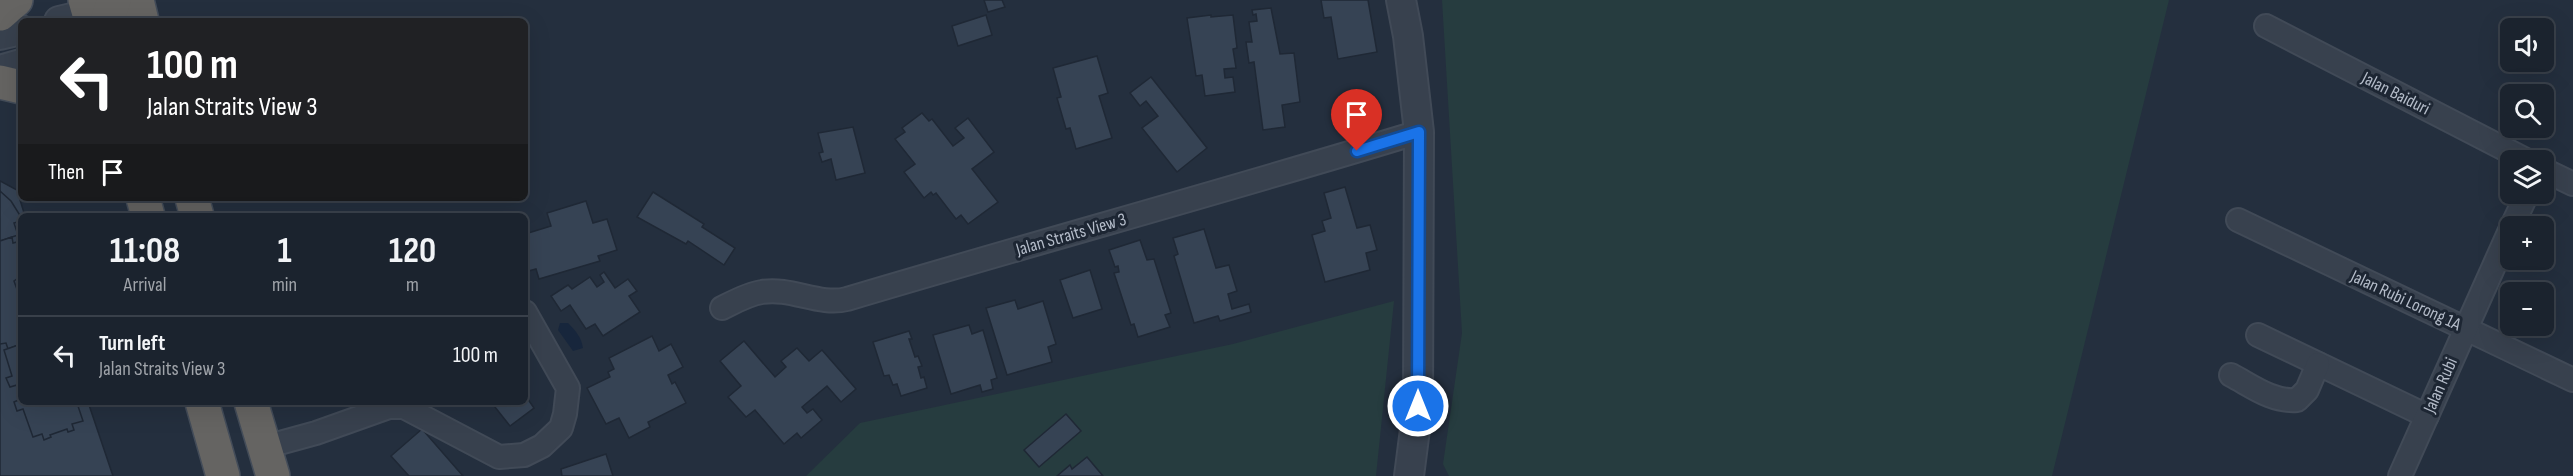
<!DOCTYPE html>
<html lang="en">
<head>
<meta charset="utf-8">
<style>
	body { margin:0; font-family:"Sofia Sans Condensed",sans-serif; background:#282f3a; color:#f1f3f6; height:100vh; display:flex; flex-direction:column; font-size:22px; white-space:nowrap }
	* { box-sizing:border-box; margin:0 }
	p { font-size:20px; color:#a0a4aa }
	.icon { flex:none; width:33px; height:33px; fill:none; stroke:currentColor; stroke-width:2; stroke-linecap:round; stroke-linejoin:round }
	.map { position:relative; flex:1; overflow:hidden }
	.side { position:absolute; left:18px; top:213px; width:510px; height:192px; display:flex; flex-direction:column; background:#1b232e; border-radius:9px; box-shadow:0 6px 24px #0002,0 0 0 2px #39404a }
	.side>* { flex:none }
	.guide { position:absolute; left:18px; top:18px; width:510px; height:183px; border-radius:9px; box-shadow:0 6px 24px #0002,0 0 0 2px #39404a; background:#202124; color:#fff; overflow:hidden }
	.tools { position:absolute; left:2500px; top:18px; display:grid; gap:12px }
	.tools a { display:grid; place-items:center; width:54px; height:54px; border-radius:9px; background:#1b232e; box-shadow:0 6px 24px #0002,0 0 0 2px #39404a; font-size:30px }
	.pin { position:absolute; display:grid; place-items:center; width:51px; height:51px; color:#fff; margin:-62px -26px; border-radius:50% 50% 50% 0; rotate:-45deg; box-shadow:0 0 6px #0007 }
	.pin .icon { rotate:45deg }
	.me { position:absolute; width:66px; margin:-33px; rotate:0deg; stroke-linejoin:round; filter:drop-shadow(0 0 4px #0008) }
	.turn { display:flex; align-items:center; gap:21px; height:126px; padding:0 30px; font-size:27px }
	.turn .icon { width:78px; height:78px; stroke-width:2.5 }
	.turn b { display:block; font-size:42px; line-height:51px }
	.then { display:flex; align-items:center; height:57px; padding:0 30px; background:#0003; gap:12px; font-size:22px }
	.eta { display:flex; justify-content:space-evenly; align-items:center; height:102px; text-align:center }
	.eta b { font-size:36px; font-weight:700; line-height:42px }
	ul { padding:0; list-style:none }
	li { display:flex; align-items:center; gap:18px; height:78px; padding:0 30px; border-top:2px solid #39404a }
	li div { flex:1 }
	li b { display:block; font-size:22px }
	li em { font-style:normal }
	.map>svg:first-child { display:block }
	.green { fill:#263c3f }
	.water { fill:#17263c }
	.building { fill:#364354; stroke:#1f2835; stroke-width:1.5 }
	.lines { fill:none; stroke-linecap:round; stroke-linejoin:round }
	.minor-casing { stroke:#414a57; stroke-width:26 }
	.tertiary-casing { stroke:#414a57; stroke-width:32 }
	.trunk-casing { stroke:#434c59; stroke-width:36 }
	.minor { stroke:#38414e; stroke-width:22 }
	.tertiary { stroke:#38414e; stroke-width:28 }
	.trunk { stroke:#656462; stroke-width:33 }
	.route-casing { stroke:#114b97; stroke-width:15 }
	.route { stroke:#1a73e8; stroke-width:10 }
	.labels { text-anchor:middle; stroke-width:6; stroke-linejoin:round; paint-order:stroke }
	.street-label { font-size:18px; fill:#b4bcc9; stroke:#1d2633 }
</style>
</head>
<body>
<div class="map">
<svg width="2573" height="476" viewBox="0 0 2573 476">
	<rect width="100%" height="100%" fill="#242f3e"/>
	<g class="green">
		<polygon points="1442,0 2169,0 2052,476 1449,476 1443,464 1462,333"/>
		<polygon points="1394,301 1376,476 806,476 860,423 1233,344"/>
	</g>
	<path class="water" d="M560 323H568C576 331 581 337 583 348L573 351 558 330Z"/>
	<g class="building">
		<polygon points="984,0 1002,0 1005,7 988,12"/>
		<polygon points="1321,0 1368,0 1377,52 1338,59 1331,17 1324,18"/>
		<polygon points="1271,8 1280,54 1294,53 1300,102 1282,105 1285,127 1263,130 1254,62 1249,63 1246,42 1252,42 1249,22 1257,21 1256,14 1253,15 1252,10"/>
		<polygon points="986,15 992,35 958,46 952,26"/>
		<polygon points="1211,15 1211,17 1233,15 1237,48 1233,49 1236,68 1224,69 1225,78 1233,77 1235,92 1205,96 1202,75 1196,76 1187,18"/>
		<polygon points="1097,56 1108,93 1099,96 1112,138 1076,149 1070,128 1066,129 1057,98 1061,97 1053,68"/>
		<polygon points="1151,77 1207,148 1177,172 1142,128 1158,116 1146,101 1140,106 1130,93"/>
		<polygon points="922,113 929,121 932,119 953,146 964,138 955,128 968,118 994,152 972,169 998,202 968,224 961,215 956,219 936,193 933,195 931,192 924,198 904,172 915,164 895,139 905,132 902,128"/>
		<polygon points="853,127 865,173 836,180 831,159 822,162 819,153 823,152 818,133"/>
		<polygon points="0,181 17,190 25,216 21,216 21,402 88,402 113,476 0,476"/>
		<polygon points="1345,187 1357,228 1370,225 1377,250 1366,253 1370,270 1325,282 1312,235 1325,231 1322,221 1331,218 1324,193"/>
		<polygon points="0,191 11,201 21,217 21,221 14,223 18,235 0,241"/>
		<polygon points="653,192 704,224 702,227 735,248 724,265 688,241 686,244 637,217"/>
		<polygon points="586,201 593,223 607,219 617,250 598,256 600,261 539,279 536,269 525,272 525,234 551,226 547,213"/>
		<polygon points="1204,229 1216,268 1229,265 1237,291 1228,294 1232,309 1249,304 1251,312 1220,321 1218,316 1194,323 1174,256 1178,254 1173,238"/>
		<polygon points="12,237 13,243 21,241 21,284 19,284 17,279 14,281 18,292 21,291 21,344 8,349 6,343 0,344 0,241"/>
		<polygon points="1140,240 1147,260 1154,259 1171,313 1165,315 1170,327 1138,337 1134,324 1131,325 1114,273 1119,272 1118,266 1115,267 1109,250"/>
		<polygon points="1090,270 1102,309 1073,318 1060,280"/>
		<polygon points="604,272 615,288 628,279 637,291 629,296 640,312 603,336 595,324 586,329 570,305 561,311 551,296 568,285 572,289 590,277 597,287 604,282 600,275"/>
		<polygon points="1015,300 1018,309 1043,301 1056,344 1048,347 1052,362 1007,375 986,308"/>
		<polygon points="969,325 972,334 983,330 997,378 991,380 993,389 982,392 980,385 951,394 933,335"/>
		<polygon points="909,331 912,339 909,339 915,357 918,356 922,366 918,367 921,378 924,377 927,388 901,396 897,384 893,385 889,375 884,376 873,342"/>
		<polygon points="652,336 659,351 671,344 683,367 668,375 672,384 675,382 686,403 648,422 650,427 629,438 619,418 606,424 587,388 610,377 608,372 614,369 609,358"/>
		<polygon points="744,341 775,377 786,367 781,361 797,348 809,361 822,350 856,389 841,402 827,386 802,407 807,413 813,409 822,420 801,438 797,433 784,444 755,410 746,417 728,397 741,386 720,361"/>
		<polygon points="21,344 21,388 19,389 17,385 10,387 6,378 12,376 4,350"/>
		<polygon points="525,395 534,408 510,426 491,402 525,402"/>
		<polygon points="21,399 21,402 80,402 77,403 83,421 72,424 74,430 68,432 67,429 50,435 51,437 44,440 42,434 33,437 23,409 17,411 14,402"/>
		<polygon points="1066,414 1081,431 1039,467 1024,450"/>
		<polygon points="422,429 463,476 409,476 391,456"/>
		<polygon points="606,454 613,476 562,476 561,469"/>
		<polygon points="1087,457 1103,476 1057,476 1070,465 1072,469"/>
	</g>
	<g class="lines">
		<defs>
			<g id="minor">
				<polyline points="2266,26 2526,160"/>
				<polyline points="2544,170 2573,184"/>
				<polyline points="2238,220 2573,380"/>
				<polyline points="2512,226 2527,194"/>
				<path d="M722 308C734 302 748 294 762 292 791 287 819 306 847 299 1038 242 1229 190 1419 132"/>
				<polyline points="2258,335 2427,416"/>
				<path d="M2231 375C2252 386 2272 402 2297 400L2307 390 2318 364"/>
				<polyline points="265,447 316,433 389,407 404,407 499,457 524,455 542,446 561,428 565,414 568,388 525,312"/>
				<polyline points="2400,476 2511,228"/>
			</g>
			<g id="tertiary">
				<polyline points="1401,0 1408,36 1419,132 1418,406 1409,476"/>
				<polyline points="59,21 89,14"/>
				<polyline points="0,35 21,30"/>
				<polyline points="0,70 21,64"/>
			</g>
			<g id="trunk">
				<polyline points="85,0 91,21"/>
				<polyline points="137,0 142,21"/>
				<polyline points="0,14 16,0"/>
				<polyline points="107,21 114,0"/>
				<polyline points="0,82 21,87"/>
				<polyline points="143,198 148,216"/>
				<polyline points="192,198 197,216"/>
				<polyline points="202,402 223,476"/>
				<polyline points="251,402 273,476"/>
			</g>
		</defs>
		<use href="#minor" class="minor-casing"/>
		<use href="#tertiary" class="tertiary-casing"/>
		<use href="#trunk" class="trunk-casing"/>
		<use href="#minor" class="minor"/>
		<use href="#tertiary" class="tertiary"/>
		<use href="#trunk" class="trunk"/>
	</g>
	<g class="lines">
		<defs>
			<polyline id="route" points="1357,151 1419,132 1418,406"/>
		</defs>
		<use href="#route" class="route-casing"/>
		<use href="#route" class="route"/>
	</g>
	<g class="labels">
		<g class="street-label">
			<text transform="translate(2396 93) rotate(27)" y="6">Jalan Baiduri</text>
			<text transform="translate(1071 234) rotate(-16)" y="6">Jalan Straits View 3</text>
			<text transform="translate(2406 300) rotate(25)" y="6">Jalan Rubi Lorong 1A</text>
			<text transform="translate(2440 385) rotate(-66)" y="6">Jalan Rubi</text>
		</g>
	</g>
</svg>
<div class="tools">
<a><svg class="icon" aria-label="sound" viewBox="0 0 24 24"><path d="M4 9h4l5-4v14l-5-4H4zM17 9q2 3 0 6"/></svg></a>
<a><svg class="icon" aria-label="search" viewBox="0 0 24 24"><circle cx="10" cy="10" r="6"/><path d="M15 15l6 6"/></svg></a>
<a><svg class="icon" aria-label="layers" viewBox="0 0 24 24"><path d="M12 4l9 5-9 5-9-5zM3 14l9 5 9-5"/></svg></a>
<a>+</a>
<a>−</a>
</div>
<div class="pin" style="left:1357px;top:151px;background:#d93025"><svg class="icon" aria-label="arrive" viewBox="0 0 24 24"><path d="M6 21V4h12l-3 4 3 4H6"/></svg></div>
<svg class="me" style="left:1418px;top:406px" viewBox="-20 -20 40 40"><circle r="17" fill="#1a73e8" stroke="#fff" stroke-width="3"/><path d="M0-11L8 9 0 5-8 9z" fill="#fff"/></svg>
<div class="guide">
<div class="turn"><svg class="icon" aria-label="left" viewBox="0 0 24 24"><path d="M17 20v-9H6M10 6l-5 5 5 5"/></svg><div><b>100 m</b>Jalan Straits View 3</div></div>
<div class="then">Then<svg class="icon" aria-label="arrive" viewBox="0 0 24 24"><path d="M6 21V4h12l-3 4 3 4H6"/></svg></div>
</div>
<section class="side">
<div class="eta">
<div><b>11:08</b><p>Arrival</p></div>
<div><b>1</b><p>min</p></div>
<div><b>120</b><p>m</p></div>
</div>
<ul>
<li><svg class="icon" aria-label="left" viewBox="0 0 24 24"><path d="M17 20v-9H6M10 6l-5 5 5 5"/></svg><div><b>Turn left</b><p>Jalan Straits View 3</p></div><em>100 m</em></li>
</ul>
</section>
</div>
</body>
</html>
